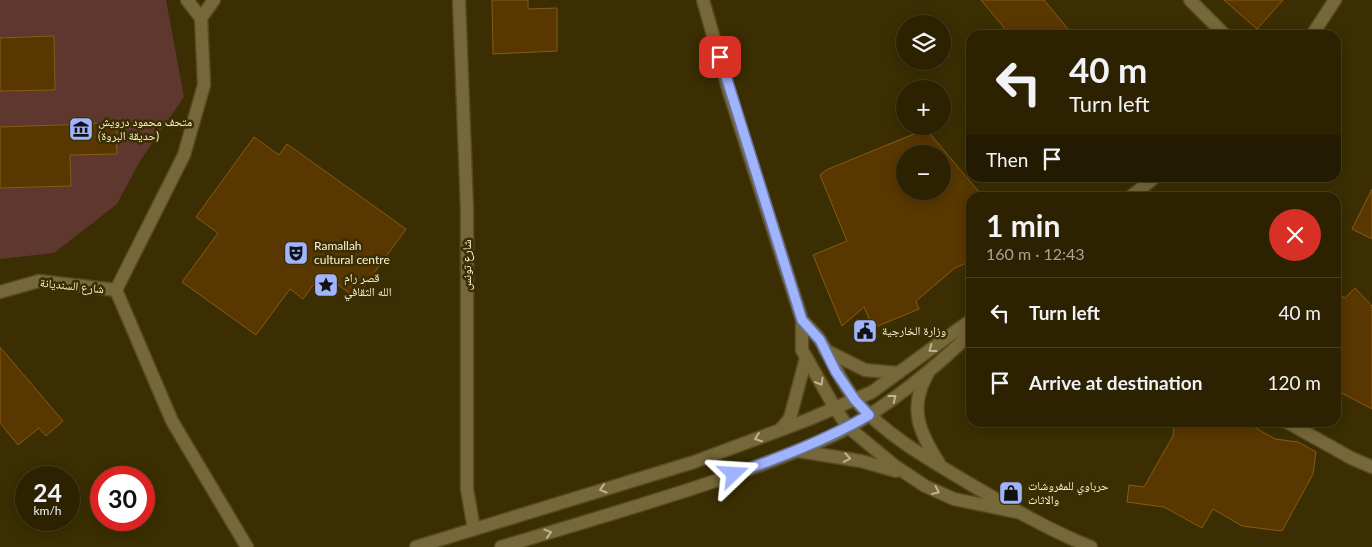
<!DOCTYPE html>
<html lang="en">
<head>
<meta charset="utf-8">
<style>
	body { margin:0; font-family:Lato,"Noto Naskh Arabic",sans-serif; background:#382f11; color:#f1f3f6; height:100vh; display:flex; flex-direction:column; font-size:19px; white-space:nowrap }
	* { box-sizing:border-box; margin:0 }
	p { font-size:16px; color:#a6a499 }
	.icon { flex:none; width:28px; height:28px; fill:none; stroke:currentColor; stroke-width:2; stroke-linecap:round; stroke-linejoin:round }
	.map { position:relative; flex:1; overflow:hidden }
	.sheet { position:absolute; left:966px; top:192px; width:375px; height:235px; display:flex; flex-direction:column; background:#2c2202; border-radius:15px; box-shadow:0 2px 12px #0003,0 0 0 1px #483f24 }
	.sheet>* { flex:none }
	.guide { position:absolute; left:966px; top:30px; width:375px; height:152px; border-radius:15px; box-shadow:0 2px 12px #0003,0 0 0 1px #483f24; background:#2c2202; color:#f1f3f6; overflow:hidden }
	.controls { position:absolute; left:896px; top:15px; display:grid; gap:10px }
	.controls a { display:grid; place-items:center; width:55px; height:55px; border-radius:50%; background:#2c2202; box-shadow:0 2px 12px #0003,0 0 0 1px #483f24; font-size:25px }
	.speed { position:absolute; left:15px; top:466px; display:flex; gap:10px; font-size:25px; font-weight:700; text-align:center }
	.speed>* { display:grid; place-content:center; width:65px; height:65px; border-radius:50%; background:#2c2202; box-shadow:0 2px 12px #0003,0 0 0 1px #483f24; line-height:1 }
	.speed small { font-size:12px; font-weight:400 }
	.speed .limit { border:8px solid #d22; background:#fff; color:#111 }
	.pin { position:absolute; display:grid; place-items:center; width:42px; height:42px; color:#fff; margin:-21px; border-radius:10px; box-shadow:0 2px 8px #0006 }
	.me { position:absolute; width:55px; margin:-28px; rotate:70deg; stroke-linejoin:round; filter:drop-shadow(0 0 4px #0008) }
	.turn { display:flex; align-items:center; gap:18px; height:105px; padding:0 20px; font-size:22px }
	.turn .icon { width:65px; height:65px; stroke-width:2.5 }
	.turn b { display:block; font-size:35px; line-height:42px }
	.then { display:flex; align-items:center; height:48px; padding:0 20px; background:#0003; gap:10px; font-size:19px }
	.round { display:grid; place-items:center; flex:none; width:52px; height:52px; border-radius:26px; background:#382f11 }
	.overview { display:flex; align-items:center; justify-content:space-between; height:85px; padding:0 20px }
	h1 { font-size:30px; font-weight:700; line-height:38px }
	ul { padding:0; list-style:none }
	li { display:flex; align-items:center; gap:15px; height:70px; padding:0 20px; border-top:1px solid #483f24 }
	li div { flex:1 }
	li b { display:block; font-size:19px }
	li em { font-style:normal }
	.map>svg:first-child { display:block }
	.green { fill:#5e372f }
	.building { fill:#583700; stroke:#885b14; fill-rule:evenodd }
	.lines { fill:none; stroke-linecap:round; stroke-linejoin:round }
	.minor-casing { stroke:#554a20; stroke-width:15 }
	.minor { stroke:#766838; stroke-width:12 }
	.oneway { stroke:#c0b58f }
	.route-casing { stroke:#6874a4; stroke-width:12 }
	.route { stroke:#a0b3fd; stroke-width:9 }
	.labels { text-anchor:middle; stroke-width:5; stroke-linejoin:round; paint-order:stroke }
	.poi-label { font-size:12px; fill:#fdf4d6; stroke:#3a2e02; text-anchor:start }
	.street-label { font-size:12px; fill:#fdf4d6; stroke:#3a2e02 }
</style>
</head>
<body>
<div class="map">
<svg width="1372" height="547" viewBox="0 0 1372 547">
	<rect width="100%" height="100%" fill="#3a2e02"/>
	<polygon class="green" points="0,0 166,0 184,97 140,161 117,204 54,253 0,259"/>
	<g class="building">
		<polygon points="492,0 528,0 528,9 557,8 557,51 493,54"/>
		<polygon points="981,0 1044,0 1073,35 1010,35"/>
		<polygon points="1224,0 1283,0 1257,29"/>
		<polygon points="54,36 55,90 0,91 0,38"/>
		<polygon points="116,123 117,154 70,155 71,186 0,188 0,127"/>
		<path d="M926 129 984 198H971V261L955 268 916 301 919 309 873 328 864 307 842 326 813 255 847 241 820 175 826 170ZM905 154H942V191H905Z"/>
		<polygon points="254,137 279,155 287,144 406,229 356,298 322,273 303,299 290,289 256,335 182,282 218,233 196,217"/>
		<polygon points="1372,189 1372,239 1352,229"/>
		<polygon points="1355,288 1372,306 1372,409 1336,390 1336,293 1345,298"/>
		<polygon points="0,347 63,421 46,436 39,428 18,445 0,423"/>
		<polygon points="1180,422 1245,422 1275,439 1298,442 1316,452 1313,474 1282,531 1242,526 1213,509 1202,528 1164,507 1127,502 1129,485 1144,487 1173,436 1174,425 1178,425"/>
	</g>
	<g class="lines">
		<defs>
			<g id="minor">
				<polyline points="187,0 201,18"/>
				<polyline points="214,0 201,18 204,85 184,155 116,290 172,421 247,547"/>
				<polyline points="459,0 467,209 467,489 474,529"/>
				<polyline points="703,0 730,95 802,320 802,350 835,408 848,427 895,466 925,486 954,499 1017,512"/>
				<polyline points="1190,0 1225,35"/>
				<polyline points="1312,35 1335,0"/>
				<polyline points="1129,198 1154,178"/>
				<polyline points="0,292 39,281 116,290"/>
				<path d="M802 320C808 327 815 333 820 340 833 360 841 384 857 402 888 437 930 460 970 484 1009 507 1049 530 1091 547"/>
				<polyline points="825,350 865,370 898,373"/>
				<path d="M928 373C908 408 919 432 939 463"/>
				<polyline points="1287,422 1351,458 1372,467"/>
				<polyline points="780,430 790,418 806,358"/>
				<polyline points="798,451 861,461 896,471"/>
				<polyline points="416,547 694,462 807,420 872,392 971,320"/>
				<path d="M501 547C583 522 666 499 747 470 779 458 811 447 842 431 886 408 935 368 971 333"/>
			</g>
		</defs>
		<use href="#minor" class="minor-casing"/>
		<use href="#minor" class="minor"/>
	</g>
	<defs><path id="oneway-chevron" d="M-2-3.5L2.5 0L-2 3.5" fill="none" stroke-width="1.6" stroke-linecap="round" stroke-linejoin="round" transform="scale(1.25)"/></defs>
	<g class="oneway">
		<use href="#oneway-chevron" transform="translate(932 349) rotate(144)"/>
		<use href="#oneway-chevron" transform="translate(820 382) rotate(60)"/>
		<use href="#oneway-chevron" transform="translate(893 398) rotate(-38)"/>
		<use href="#oneway-chevron" transform="translate(758 438) rotate(160)"/>
		<use href="#oneway-chevron" transform="translate(847 458) rotate(10)"/>
		<use href="#oneway-chevron" transform="translate(603 489) rotate(163)"/>
		<use href="#oneway-chevron" transform="translate(936 491) rotate(24)"/>
		<use href="#oneway-chevron" transform="translate(548 533) rotate(-17)"/>
	</g>
	<g class="lines">
		<defs>
			<path id="route" d="M720 57 802 320 820 340 836 372 855 400 869 415C826 440 781 457 734 474"/>
		</defs>
		<use href="#route" class="route-casing"/>
		<use href="#route" class="route"/>
	</g>
	<defs>
		<symbol id="museum-square" viewBox="-11 -11 22 22"><rect x="-9" y="-9" width="18" height="18" rx="4" fill="#a0b3fd" stroke="#3a2e02"/><path d="M0-6L6-3V-2H-6V-3ZM-5-1h2V3h-2ZM-1-1h2V3h-2ZM3-1h2V3H3ZM-6 4H6V6H-6Z" fill="#111"/></symbol>
		<symbol id="theatre-square" viewBox="-11 -11 22 22"><rect x="-9" y="-9" width="18" height="18" rx="4" fill="#a0b3fd" stroke="#3a2e02"/><path d="M-5-5.5Q0-4 5-5.5V0Q5 5 0 6Q-5 5-5 0ZM-3.3-2.5H-1v1.5H-3.3ZM1-2.5H3.3v1.5H1ZM-2.8 1Q0 5.5 2.8 1Z" fill="#111"/></symbol>
		<symbol id="sight-square" viewBox="-11 -11 22 22"><rect x="-9" y="-9" width="18" height="18" rx="4" fill="#a0b3fd" stroke="#3a2e02"/><path d="M0-6L1.8-2.2L6-1.7L2.9 1.2L3.7 5.4L0 3.3L-3.7 5.4L-2.9 1.2L-6-1.7L-1.8-2.2Z" fill="#111"/></symbol>
		<symbol id="civic-square" viewBox="-11 -11 22 22"><rect x="-9" y="-9" width="18" height="18" rx="4" fill="#a0b3fd" stroke="#3a2e02"/><path d="M-.6-6.5H3V-4.5H.6V-3L4-1V1h2V6H-6V1h2V-1L-.6-3ZM-1.2 2.5V6h2.4V2.5Z" fill="#111"/></symbol>
		<symbol id="shop-square" viewBox="-11 -11 22 22"><rect x="-9" y="-9" width="18" height="18" rx="4" fill="#a0b3fd" stroke="#3a2e02"/><path d="M-5-2.5h2.3a2.7 3.5 0 0 1 5.4 0H5L5.5 6h-11ZM-1.5-2.5h3a1.5 2.3 0 0 0-3 0Z" fill="#111"/></symbol>
	</defs>
	<g fill-rule="evenodd">
		<use href="#museum-square" x="67" y="115" width="28" height="28"/>
		<use href="#theatre-square" x="282" y="239" width="28" height="28"/>
		<use href="#sight-square" x="312" y="271" width="28" height="28"/>
		<use href="#civic-square" x="851" y="317" width="28" height="28"/>
		<use href="#shop-square" x="997" y="479" width="28" height="28"/>
	</g>
	<g class="labels">
		<g class="poi-label">
			<text x="98" y="126">متحف محمود درويش<tspan x="98" dy="14">(حديقة البروة)</tspan></text>
			<text x="314" y="250">Ramallah<tspan x="314" dy="14">cultural centre</tspan></text>
			<text x="344" y="282">قصر رام<tspan x="344" dy="14">الله الثقافي</tspan></text>
			<text x="882" y="335">وزارة الخارجية</text>
			<text x="1028" y="490">حرباوي للمفروشات<tspan x="1028" dy="14">والاثاث</tspan></text>
		</g>
		<g class="street-label">
			<text transform="translate(467 265) rotate(-90)" y="4">شارع تونس</text>
			<text transform="translate(72 286) rotate(6)" y="4">شارع السنديانة</text>
		</g>
	</g>
</svg>
<div class="controls">
<a><svg class="icon" aria-label="layers" viewBox="0 0 24 24"><path d="M12 4l9 5-9 5-9-5zM3 14l9 5 9-5"/></svg></a>
<a>+</a>
<a>−</a>
</div>
<div class="speed"><div>24<small>km/h</small></div><div class="limit">30</div></div>
<div class="pin" style="left:720px;top:57px;background:#d93025"><svg class="icon" aria-label="arrive" viewBox="0 0 24 24"><path d="M6 21V4h12l-3 4 3 4H6"/></svg></div>
<svg class="me" style="left:734px;top:474px" viewBox="-20 -20 40 40"><path d="M0-17L14 15 0 8-14 15z" fill="#a0b3fd" stroke="#fff" stroke-width="4"/></svg>
<div class="guide">
<div class="turn"><svg class="icon" aria-label="left" viewBox="0 0 24 24"><path d="M17 20v-9H6M10 6l-5 5 5 5"/></svg><div><b>40 m</b>Turn left</div></div>
<div class="then">Then<svg class="icon" aria-label="arrive" viewBox="0 0 24 24"><path d="M6 21V4h12l-3 4 3 4H6"/></svg></div>
</div>
<section class="sheet">
<div class="overview"><div><h1>1 min</h1><p>160 m · 12:43</p></div><a class="round" style="background:#d93025;color:#fff"><svg class="icon" aria-label="close" viewBox="0 0 24 24"><path d="M6 6l12 12M18 6L6 18"/></svg></a></div>
<ul>
<li><svg class="icon" aria-label="left" viewBox="0 0 24 24"><path d="M17 20v-9H6M10 6l-5 5 5 5"/></svg><div><b>Turn left</b></div><em>40 m</em></li>
<li><svg class="icon" aria-label="arrive" viewBox="0 0 24 24"><path d="M6 21V4h12l-3 4 3 4H6"/></svg><div><b>Arrive at destination</b></div><em>120 m</em></li>
</ul>
</section>
</div>
</body>
</html>
